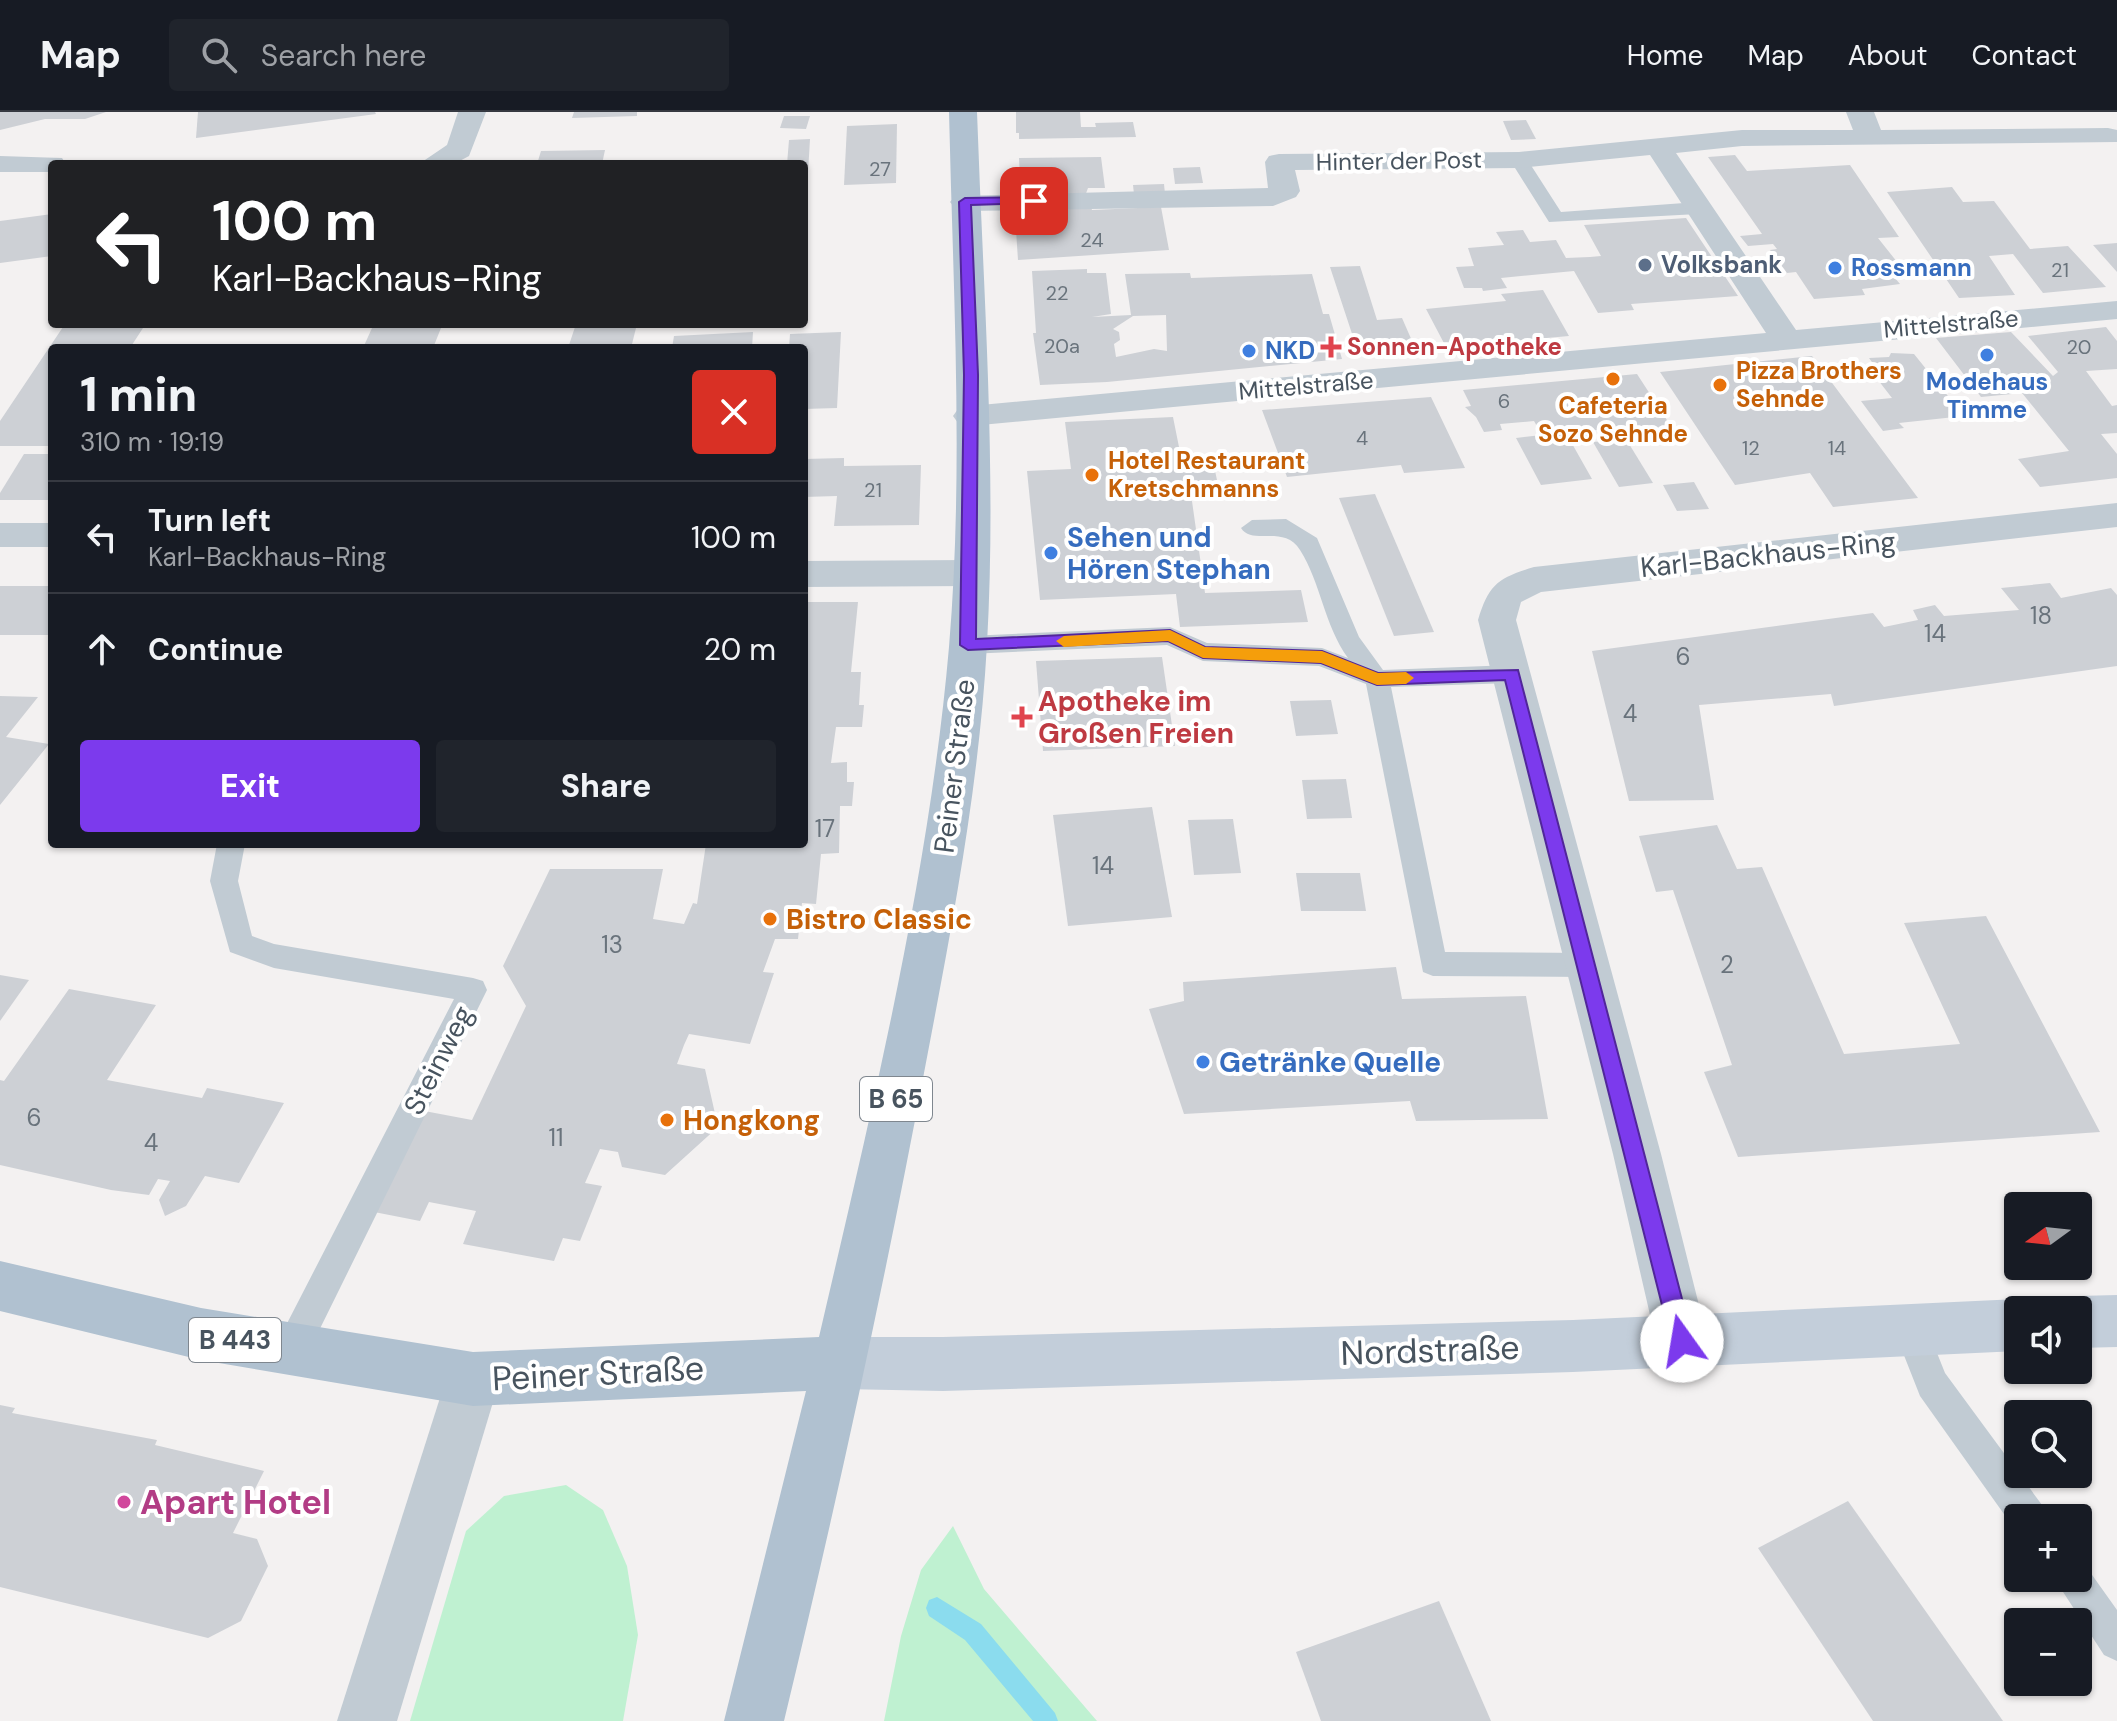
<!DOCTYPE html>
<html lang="en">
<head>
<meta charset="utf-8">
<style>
	body { margin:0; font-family:"DM Sans",sans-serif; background:#20242c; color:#f1f3f6; height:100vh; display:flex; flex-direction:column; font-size:30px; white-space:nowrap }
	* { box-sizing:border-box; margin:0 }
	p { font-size:26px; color:#9ea1a6 }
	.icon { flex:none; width:44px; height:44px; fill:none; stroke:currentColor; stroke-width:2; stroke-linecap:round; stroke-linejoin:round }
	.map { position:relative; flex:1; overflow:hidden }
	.drawer { position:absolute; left:48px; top:232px; width:760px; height:504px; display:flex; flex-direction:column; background:#171b24; border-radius:8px; box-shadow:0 2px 6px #0004 }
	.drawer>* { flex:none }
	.top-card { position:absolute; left:48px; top:48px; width:760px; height:168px; border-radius:8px; box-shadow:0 2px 6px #0004; background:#202124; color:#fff; overflow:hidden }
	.needle { width:52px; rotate:255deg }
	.controls { position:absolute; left:2004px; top:1080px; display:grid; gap:16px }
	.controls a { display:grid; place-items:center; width:88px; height:88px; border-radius:8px; background:#171b24; box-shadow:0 2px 6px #0004; font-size:40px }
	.pin { position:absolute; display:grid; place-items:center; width:68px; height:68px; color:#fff; margin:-34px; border-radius:16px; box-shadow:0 4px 12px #0006 }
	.me { position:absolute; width:88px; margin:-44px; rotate:347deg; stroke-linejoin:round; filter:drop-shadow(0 0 6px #0008) }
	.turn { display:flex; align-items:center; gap:28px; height:168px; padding:0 32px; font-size:36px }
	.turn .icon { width:104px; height:104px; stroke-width:2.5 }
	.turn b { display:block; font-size:56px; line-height:68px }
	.round { display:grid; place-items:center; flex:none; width:84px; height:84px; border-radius:8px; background:#20242c }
	.headline { display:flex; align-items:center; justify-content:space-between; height:136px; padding:0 32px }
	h1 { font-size:48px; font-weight:800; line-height:60px }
	.cta { display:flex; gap:16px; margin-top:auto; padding:16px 32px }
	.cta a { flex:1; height:92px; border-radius:8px; background:#7c3aed; color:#fff; font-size:32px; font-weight:800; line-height:92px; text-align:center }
	.cta a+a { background:#20242c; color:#f1f3f6 }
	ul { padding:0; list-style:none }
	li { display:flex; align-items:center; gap:24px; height:112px; padding:0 32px; border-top:2px solid #363941 }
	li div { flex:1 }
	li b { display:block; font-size:30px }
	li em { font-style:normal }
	header { display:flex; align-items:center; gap:48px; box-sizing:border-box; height:112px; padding:0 40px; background:#171b24; border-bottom:2px solid #363941 }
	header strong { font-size:38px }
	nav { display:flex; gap:44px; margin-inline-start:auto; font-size:28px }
	.search { width:560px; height:72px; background:#20242c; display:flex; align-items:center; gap:20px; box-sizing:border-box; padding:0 28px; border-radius:8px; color:#9ea1a6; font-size:30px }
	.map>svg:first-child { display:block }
	.green { fill:#bff1d1 }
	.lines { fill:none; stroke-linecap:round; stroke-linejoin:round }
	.stream { fill:#8bdcee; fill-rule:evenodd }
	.building { fill:#cdd0d5; fill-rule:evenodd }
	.lane { fill:#c1cbd3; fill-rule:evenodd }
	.street { fill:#c1cbd3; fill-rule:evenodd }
	.secondary { fill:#c3ceda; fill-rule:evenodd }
	.primary { fill:#b0c1d0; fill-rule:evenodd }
	.route { fill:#7c3aed; stroke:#51269a; stroke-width:2 }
	.slow { fill:#f59e0b }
	.service-dot { fill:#5c6f8a; stroke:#fff; stroke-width:3 }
	.shop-dot { fill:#3f7fe0; stroke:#fff; stroke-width:3 }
	.health-dot { fill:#e0444e; stroke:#fff; stroke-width:3 }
	.food-dot { fill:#e8710a; stroke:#fff; stroke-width:3 }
	.hotel-dot { fill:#d1479c; stroke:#fff; stroke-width:3 }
	.labels { text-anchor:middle; stroke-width:8; stroke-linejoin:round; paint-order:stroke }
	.far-number-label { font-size:20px; fill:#69737c }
	.far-street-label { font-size:24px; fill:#48545f; stroke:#fff }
	.far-service-label { font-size:24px; font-weight:bold; fill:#4e5e75; stroke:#fff; text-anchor:start }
	.far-shop-label { font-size:24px; font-weight:bold; fill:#366cbe; stroke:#fff; text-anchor:start }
	.far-health-label { font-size:24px; font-weight:bold; fill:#be3a42; stroke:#fff; text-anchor:start }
	.far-food-label { font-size:24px; font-weight:bold; fill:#c56008; stroke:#fff; text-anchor:start }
	.number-label { font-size:24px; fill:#69737c }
	.shield { fill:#fff; stroke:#7f878f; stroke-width:2 }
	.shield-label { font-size:26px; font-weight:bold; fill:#48545f }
	.shop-label { font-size:28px; font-weight:bold; fill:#366cbe; stroke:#fff; text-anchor:start }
	.street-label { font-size:28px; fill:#48545f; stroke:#fff }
	.health-label { font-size:28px; font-weight:bold; fill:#be3a42; stroke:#fff; text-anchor:start }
	.food-label { font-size:28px; font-weight:bold; fill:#c56008; stroke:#fff; text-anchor:start }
	.near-street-label { font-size:34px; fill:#48545f; stroke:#fff }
	.near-hotel-label { font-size:34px; font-weight:bold; fill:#b23c85; stroke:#fff; text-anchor:start }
</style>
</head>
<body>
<header>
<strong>Map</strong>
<div class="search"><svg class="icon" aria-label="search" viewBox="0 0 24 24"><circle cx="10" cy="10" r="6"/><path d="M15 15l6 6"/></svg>Search here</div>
<nav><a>Home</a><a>Map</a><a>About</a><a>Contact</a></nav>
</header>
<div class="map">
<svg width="2117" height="1609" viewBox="0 0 2117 1609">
	<rect width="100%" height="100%" fill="#f3f1f1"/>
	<g class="green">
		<polygon points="566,1373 603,1398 627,1454 638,1523 623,1609 410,1609 466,1419 504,1384"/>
		<polygon points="953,1414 984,1477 1097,1609 884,1609 901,1524 921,1458"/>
	</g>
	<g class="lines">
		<polygon class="stream" points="937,1485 981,1512 1055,1601 1058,1609 1033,1609 965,1528 929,1504 926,1496 929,1488"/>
	</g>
	<g class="building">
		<polygon points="0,0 106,0 85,7 45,7 0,18"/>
		<polygon points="198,0 375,0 376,2 196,26"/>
		<polygon points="574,0 637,0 637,4 572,6"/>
		<polygon points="1080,0 1081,15 1096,15 1095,11 1133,10 1136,25 1019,27 1019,21 1016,21 1016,0"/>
		<polygon points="784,4 810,4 806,17 780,16"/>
		<polygon points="1526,8 1536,27 1511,28 1503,9"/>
		<polygon points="897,12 896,71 844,73 847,14"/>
		<polygon points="810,27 808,61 804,61 804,52 787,52 789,28"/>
		<polygon points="605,38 602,52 537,52 541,39"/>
		<polygon points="1735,43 1747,59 1850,53 1899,125 1878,126 1909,165 1895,166 1900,172 1862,177 1865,183 1814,187 1796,160 1787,161 1770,138 1777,137 1773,132 1748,134 1740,124 1762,122 1708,45"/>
		<polygon points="1101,45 1105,76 1088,76 1085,84 1021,85 1019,46"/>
		<polygon points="1200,55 1203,71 1175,72 1173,56"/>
		<polygon points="1164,72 1165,82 1134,82 1133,73"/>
		<polygon points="1952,75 1963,90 1994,89 2030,137 2068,134 2106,175 2043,181 2013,142 1989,144 2015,183 1959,186 1887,80"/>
		<polygon points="1091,94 1092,98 1161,95 1169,138 1018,148 1016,118 1024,118 1022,96"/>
		<polygon points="52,102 52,144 0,151 0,109"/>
		<polygon points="1686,106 1738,184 1631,192 1634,198 1598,201 1574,159 1501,166 1507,176 1483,179 1482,176 1464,176 1456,155 1474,154 1468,136 1504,133 1496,120 1523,118 1530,130 1556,128 1566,146 1590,145 1601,144 1584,113"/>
		<polygon points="2117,131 2117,160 2093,133"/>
		<polygon points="1360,154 1377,208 1402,206 1416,238 1359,243 1330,155"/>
		<path d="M1087 157V161H1106L1111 202 1092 205 1131 203 1125 162 1190 161 1191 166 1312 162 1323 202H1329L1342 247 1107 270 1040 273 1033 221H1036L1032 159ZM1166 203 1167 239 1154 237 1116 245 1114 232 1120 228 1119 220 1113 217 1133 204Z"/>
		<polygon points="1543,178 1569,224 1446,235 1426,197 1506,189 1501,182"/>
		<polygon points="576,212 637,212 631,236 568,236"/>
		<polygon points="63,215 143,216 130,236 52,236 52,334 0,334 0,309"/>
		<polygon points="2106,215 2117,229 2117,257 2086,259 2112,294 2117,293 2117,321 2101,322 2117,342 2117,366 2040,375 2018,347 2069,339 2022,281 1981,285 1936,226 2011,220 2053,264 2058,260 2028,224"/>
		<polygon points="372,216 441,216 433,236 363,236"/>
		<polygon points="753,220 752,236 672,236 674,224"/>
		<polygon points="841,220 837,296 804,297 804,236 789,236 790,222"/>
		<polygon points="1891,241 1914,242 1964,304 1899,311 1904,316 1883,319 1861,289 1892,286 1875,264 1882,264 1869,246 1889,245"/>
		<polygon points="1812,244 1918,386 1833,395 1810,361 1735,373 1660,260"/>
		<polygon points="1637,262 1676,322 1641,326 1637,320 1630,320 1626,315 1566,321 1592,367 1541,373 1516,326 1542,323 1534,309 1500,312 1502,318 1484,320 1476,305 1465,295 1471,294 1463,278"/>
		<polygon points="1431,285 1465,356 1404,361 1401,353 1287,365 1262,298"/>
		<polygon points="1173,305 1181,345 1212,344 1218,373 1190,375 1205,481 1301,478 1308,510 1180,515 1176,482 1040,488 1027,359 1071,357 1065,310"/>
		<polygon points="1626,327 1653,371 1619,375 1593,330"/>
		<polygon points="24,342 52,342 52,388 0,388 0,381"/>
		<polygon points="844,346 844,354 921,353 919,413 834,414 837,384 804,385 804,347"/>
		<polygon points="1694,370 1709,397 1677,399 1663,373"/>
		<polygon points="1375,382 1434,520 1394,524 1339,386"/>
		<polygon points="2050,471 2061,486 2111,476 2117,483 2117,554 1834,594 1831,582 1699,593 1714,688 1629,689 1592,539 1873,501 1884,515 1918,508 1913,498 1935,493 1944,504 2019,498 2001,476"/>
		<rect x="0" y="474" width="52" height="49"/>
		<polygon points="804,490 858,490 851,560 861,560 859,593 864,593 862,615 836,615 831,651 847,650 847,670 854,670 852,694 840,694 839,741 821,742 816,792 802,791 798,827 775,827 763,860 774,861 750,932 689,922 684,933 677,952 705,957 718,1015 665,1063 622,1055 618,1040 600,1037 585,1071 602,1074 580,1129 563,1126 554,1149 463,1132 476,1099 429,1090 420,1109 369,1099 419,998 472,1008 526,894 503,854 550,757 663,757 653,807 684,812 693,791 697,792 706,732 804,732"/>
		<polygon points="1162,545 1175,634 1043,639 1036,549"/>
		<polygon points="0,584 38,585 6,625 49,632 0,693"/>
		<polygon points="1331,588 1338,622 1296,624 1290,589"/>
		<polygon points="1346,667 1352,706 1307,707 1302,668"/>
		<polygon points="1152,695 1172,805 1068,814 1053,703"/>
		<polygon points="1233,707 1241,761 1194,763 1188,708"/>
		<polygon points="1717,713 1737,757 1762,755 1844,942 1960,932 1904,811 1986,804 2100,1020 1738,1045 1704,960 1732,953 1673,778 1656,780 1639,724"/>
		<polygon points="1296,761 1360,761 1366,799 1301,799"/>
		<polygon points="1396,855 1402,887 1526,884 1548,1007 1416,1009 1410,989 1184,1002 1149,897 1184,889 1183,870"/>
		<polygon points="0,863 29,868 0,909"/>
		<polygon points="69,877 156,893 107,968 202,986 207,976 284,991 239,1071 205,1064 186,1094 165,1104 159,1088 170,1069 158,1067 149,1083 111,1078 0,1053 0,968 4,969"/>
		<polygon points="0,1293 15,1296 12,1301 157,1328 155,1333 264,1359 233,1421 257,1427 268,1454 241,1509 208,1526 0,1475"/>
		<polygon points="1848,1389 2003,1609 1873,1609 1758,1436"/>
		<polygon points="1439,1489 1491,1609 1321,1609 1296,1540"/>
	</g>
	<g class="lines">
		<g class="lane">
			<polygon points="1519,43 1525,44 1561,100 1698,90 1707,96 1698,102 1549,110 1510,48"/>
			<path d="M1286 407 1317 426 1359 525 1383 558 1512 553 1521 556 1524 562 1521 568 1512 571 1391 575 1445 840 1587 841 1597 845 1601 853 1597 861 1587 865 1433 864 1423 860 1366 572 1319 554 1203 549 1167 533 968 542 959 539 956 533 959 527 968 524 1170 515 1207 531 1322 536 1348 546C1324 513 1321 471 1300 438 1284 412 1252 434 1241 416L1252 408Z"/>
			<polygon points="217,732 245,732 238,769 252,824 274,832 473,866 483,869 487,878 304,1249 292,1254 280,1249 275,1237 280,1225 454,887 274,856 230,840 210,769"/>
			<polygon points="1911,1202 1923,1206 1945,1261 2042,1393 2047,1406 2018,1406 2016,1419 1920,1284 1894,1218 1899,1206"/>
			<polygon points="2078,1450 2085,1453 2117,1498 2117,1549 2104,1543 2054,1466 2078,1466"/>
		</g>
		<g class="street">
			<polygon points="458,0 486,0 469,44 454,52 419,52 447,33"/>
			<polygon points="1846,0 1874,0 1881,18 2108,16 2117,18 2117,30 1742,34 1676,41 1796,218 2117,189 2117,207 970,314 958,311 953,304 958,297 970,294 1766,221 1650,43 1519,56 1295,58 1300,79 1296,85 1273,94 965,99 955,96 950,90 955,84 1268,76 1265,50 1269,44 1279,42 1519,40 1742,18 1853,18"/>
			<polygon points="0,44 62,46 66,52 52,52 52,60 0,60"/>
			<path d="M2117 391V415L1541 480 1521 490 1516 508 1661 1042 1708 1229 1701 1247 1682 1255 1663 1247 1656 1229 1613 1042 1478 508C1489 472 1498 466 1534 455Z"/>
			<rect x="0" y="411" width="52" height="24"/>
			<polygon points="970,448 983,452 988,461 983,470 970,474 804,475 804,449"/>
			<polygon points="473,1240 492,1248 500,1267 397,1609 337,1609 446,1267 454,1248"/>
		</g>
		<g class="secondary">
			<polygon points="2117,1183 2117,1235 2078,1236 2078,1198 2057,1198 2059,1192 2078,1184"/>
			<polygon points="2018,1187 2038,1198 2018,1198 2018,1239 1573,1260 943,1279 842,1277 823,1270 815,1251 823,1232 842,1225 943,1225 1573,1208"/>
		</g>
		<path class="primary" d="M949 0H977C983 177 997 355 987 532 979 677 951 819 924 961 883 1179 836 1393 784 1609H724L806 1279 473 1294 201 1248 0 1199V1149L201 1196 473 1240 819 1225C871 1001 929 765 949 535 964 357 953 178 949 0Z"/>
	</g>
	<polygon class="route" points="1034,85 1040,89 1038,91 971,93 978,263 976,527 1170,518 1205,535 1322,539 1378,561 1518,558 1693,1229 1690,1236 1682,1240 1674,1236 1671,1229 1505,568 1377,573 1321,551 1203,546 1168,529 968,538 960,533 964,263 959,90 965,86"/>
	<polygon class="slow" points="1170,518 1205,535 1322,539 1378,561 1406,560 1414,566 1406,572 1377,573 1321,551 1203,546 1168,529 1064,535 1056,529 1064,524"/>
	<circle class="service-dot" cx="1645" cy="153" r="8"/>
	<g class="shop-dot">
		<circle cx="1835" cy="156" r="8"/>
		<circle cx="1249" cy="239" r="8"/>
		<circle cx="1987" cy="243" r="8"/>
		<circle cx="1051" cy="441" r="8"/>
		<circle cx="1203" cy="950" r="8"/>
	</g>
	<g class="health-dot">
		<path d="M1327 223h8v8h8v8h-8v8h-8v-8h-8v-8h8z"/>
		<path d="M1018 593h8v8h8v8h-8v8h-8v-8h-8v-8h8z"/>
	</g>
	<g class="food-dot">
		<circle cx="1613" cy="267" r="8"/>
		<circle cx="1720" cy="273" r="8"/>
		<circle cx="1092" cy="363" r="8"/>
		<circle cx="770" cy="807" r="8"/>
		<circle cx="667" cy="1008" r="8"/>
	</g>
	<circle class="hotel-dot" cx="124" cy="1390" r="8"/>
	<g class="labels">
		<g class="far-number-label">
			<text x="880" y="64">27</text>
			<text x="1092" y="135">24</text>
			<text x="2060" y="165">21</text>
			<text x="1057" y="188">22</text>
			<text x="1062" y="241">20a</text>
			<text x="2079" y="242">20</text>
			<text x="1504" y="296">6</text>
			<text x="1362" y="333">4</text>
			<text x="1751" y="343">12</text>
			<text x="1837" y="343">14</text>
			<text x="873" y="385">21</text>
		</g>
		<g class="far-street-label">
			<text transform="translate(1399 49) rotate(-1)" y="8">Hinter der Post</text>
			<text transform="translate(1951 212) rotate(-5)" y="8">Mittelstraße</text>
			<text transform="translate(1306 274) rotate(-5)" y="8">Mittelstraße</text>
		</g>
		<g class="far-service-label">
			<text x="1661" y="161">Volksbank</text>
		</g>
		<g class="far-shop-label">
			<text x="1851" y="164">Rossmann</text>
			<text x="1265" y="247">NKD</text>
			<text x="1987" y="278" text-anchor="middle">Modehaus<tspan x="1987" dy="28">Timme</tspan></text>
		</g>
		<g class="far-health-label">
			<text x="1347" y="243">Sonnen-Apotheke</text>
		</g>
		<g class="far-food-label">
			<text x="1736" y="267">Pizza Brothers<tspan x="1736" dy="28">Sehnde</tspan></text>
			<text x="1613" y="302" text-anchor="middle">Cafeteria<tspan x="1613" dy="28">Sozo Sehnde</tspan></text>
			<text x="1108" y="357">Hotel Restaurant<tspan x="1108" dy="28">Kretschmanns</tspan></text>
		</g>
		<g class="number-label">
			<text x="2041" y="512">18</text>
			<text x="1935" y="530">14</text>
			<text x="1683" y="553">6</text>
			<text x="1630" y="610">4</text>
			<text x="825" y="725">17</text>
			<text x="1103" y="762">14</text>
			<text x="612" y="841">13</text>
			<text x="1727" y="861">2</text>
			<text x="34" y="1014">6</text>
			<text x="556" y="1034">11</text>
			<text x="151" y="1039">4</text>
		</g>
		<g class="shield">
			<rect x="860" y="965" width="72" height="44" rx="6"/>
			<rect x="189" y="1206" width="92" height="44" rx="6"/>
		</g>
		<g class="shield-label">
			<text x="896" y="996">B 65</text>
			<text x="235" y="1237">B 443</text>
		</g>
		<g class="shop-label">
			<text x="1067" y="435">Sehen und<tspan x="1067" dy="32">Hören Stephan</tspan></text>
			<text x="1219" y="960">Getränke Quelle</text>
		</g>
		<g class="street-label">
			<text transform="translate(1768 442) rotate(-6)" y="10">Karl-Backhaus-Ring</text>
			<text transform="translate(954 654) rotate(-83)" y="10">Peiner Straße</text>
			<text transform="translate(438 948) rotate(-63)" y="10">Steinweg</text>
		</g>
		<g class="health-label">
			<text x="1038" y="599">Apotheke im<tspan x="1038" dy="32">Großen Freien</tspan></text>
		</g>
		<g class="food-label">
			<text x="786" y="817">Bistro Classic</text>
			<text x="683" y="1018">Hongkong</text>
		</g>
		<g class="near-street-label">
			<text transform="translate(1430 1238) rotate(-2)" y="12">Nordstraße</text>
			<text transform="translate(598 1261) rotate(-3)" y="12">Peiner Straße</text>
		</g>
		<g class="near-hotel-label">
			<text x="140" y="1402">Apart Hotel</text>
		</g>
	</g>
</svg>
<div class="controls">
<a><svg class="needle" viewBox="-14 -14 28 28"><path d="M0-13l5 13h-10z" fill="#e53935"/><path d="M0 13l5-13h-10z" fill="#9ea1a6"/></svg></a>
<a><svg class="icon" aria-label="sound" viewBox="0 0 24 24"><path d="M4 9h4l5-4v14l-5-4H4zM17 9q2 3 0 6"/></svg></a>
<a><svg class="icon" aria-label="search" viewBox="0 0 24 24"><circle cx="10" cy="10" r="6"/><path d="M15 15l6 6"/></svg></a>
<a>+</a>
<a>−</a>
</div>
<div class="pin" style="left:1034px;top:89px;background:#d93025"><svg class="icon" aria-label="arrive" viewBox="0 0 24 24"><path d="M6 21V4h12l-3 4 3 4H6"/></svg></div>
<svg class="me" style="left:1682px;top:1229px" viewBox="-20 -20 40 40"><circle r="19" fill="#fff"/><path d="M0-13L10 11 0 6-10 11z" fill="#7c3aed"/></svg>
<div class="top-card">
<div class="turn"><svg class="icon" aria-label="left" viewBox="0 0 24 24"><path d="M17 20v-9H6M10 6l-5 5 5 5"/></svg><div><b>100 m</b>Karl-Backhaus-Ring</div></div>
</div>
<section class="drawer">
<div class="headline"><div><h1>1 min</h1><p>310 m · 19:19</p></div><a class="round" style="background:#d93025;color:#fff"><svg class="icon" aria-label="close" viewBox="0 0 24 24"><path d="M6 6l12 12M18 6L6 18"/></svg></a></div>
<ul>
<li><svg class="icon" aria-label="left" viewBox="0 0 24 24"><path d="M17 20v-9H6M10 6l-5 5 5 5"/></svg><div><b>Turn left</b><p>Karl-Backhaus-Ring</p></div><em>100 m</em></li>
<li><svg class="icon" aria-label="ahead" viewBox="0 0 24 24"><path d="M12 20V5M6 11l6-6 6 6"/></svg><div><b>Continue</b></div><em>20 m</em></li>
</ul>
<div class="cta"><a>Exit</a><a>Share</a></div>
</section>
</div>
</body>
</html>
